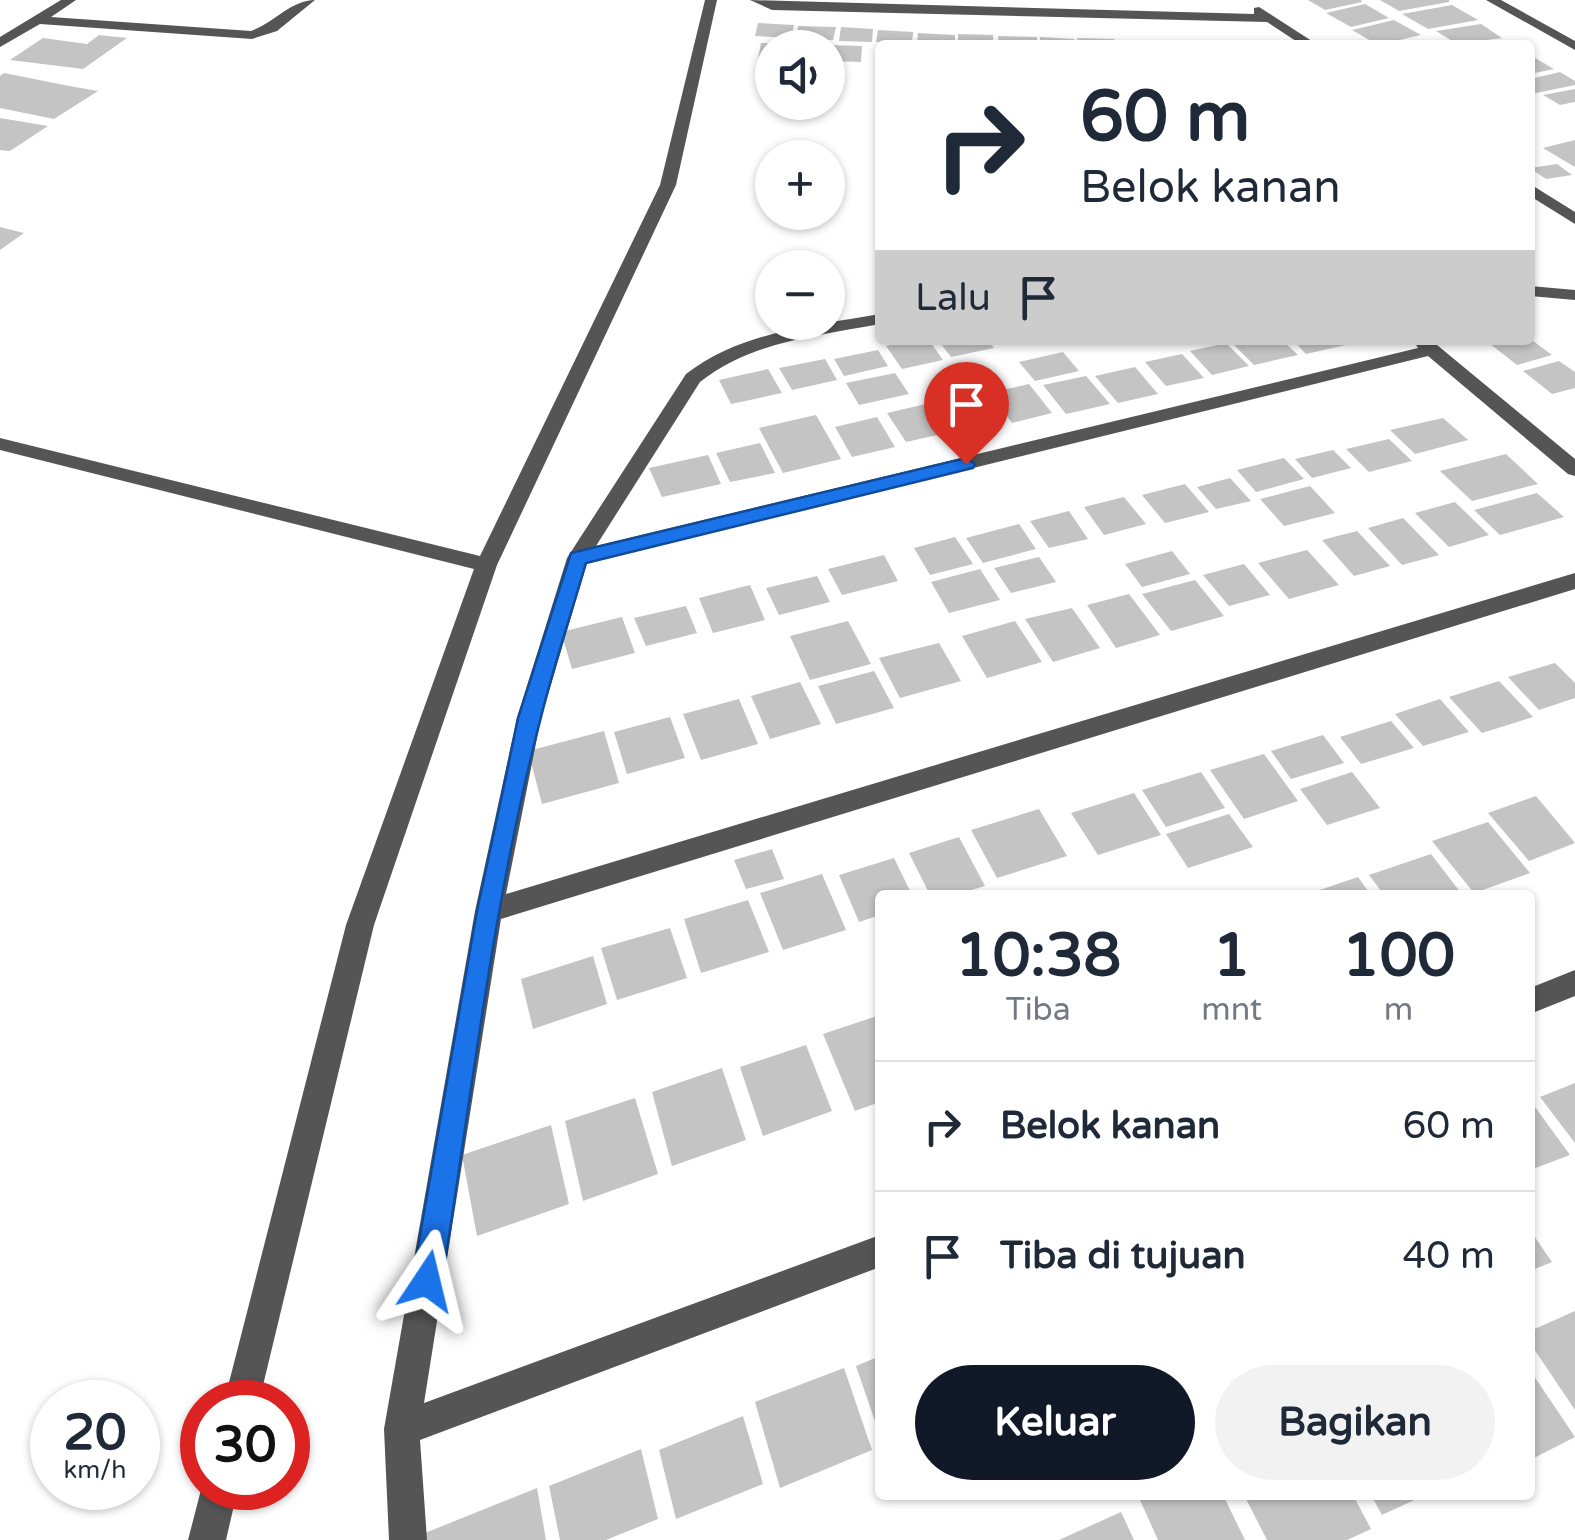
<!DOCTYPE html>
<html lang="id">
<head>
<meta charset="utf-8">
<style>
	body { margin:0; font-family:"Varela Round",sans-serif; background:#f2f2f3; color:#1f2937; height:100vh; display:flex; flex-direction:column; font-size:38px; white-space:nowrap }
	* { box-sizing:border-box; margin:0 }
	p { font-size:32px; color:#747a83 }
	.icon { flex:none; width:55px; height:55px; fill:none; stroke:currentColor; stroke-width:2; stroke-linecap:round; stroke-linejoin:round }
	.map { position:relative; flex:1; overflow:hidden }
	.side { position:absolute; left:875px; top:890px; width:660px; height:610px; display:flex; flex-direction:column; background:#fff; border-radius:10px; box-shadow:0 2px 8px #0004 }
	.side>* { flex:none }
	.banner { position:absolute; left:875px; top:40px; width:660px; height:305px; border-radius:10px; box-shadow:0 2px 8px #0004; background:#fff; color:#1f2937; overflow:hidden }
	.tools { position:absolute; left:755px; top:30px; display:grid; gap:20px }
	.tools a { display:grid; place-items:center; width:90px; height:90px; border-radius:50%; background:#fff; box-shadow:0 2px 8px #0004; font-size:50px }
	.speed { position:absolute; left:30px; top:1380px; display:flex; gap:20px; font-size:50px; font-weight:700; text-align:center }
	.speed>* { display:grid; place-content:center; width:130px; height:130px; border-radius:50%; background:#fff; box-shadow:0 2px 8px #0004; line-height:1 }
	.speed small { font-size:25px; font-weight:400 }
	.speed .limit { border:15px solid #d22; background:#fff; color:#111 }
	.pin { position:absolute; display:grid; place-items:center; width:85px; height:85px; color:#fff; margin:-102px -42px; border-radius:50% 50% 50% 0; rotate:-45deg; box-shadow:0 0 10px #0007 }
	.pin .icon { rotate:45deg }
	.me { position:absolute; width:110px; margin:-55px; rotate:10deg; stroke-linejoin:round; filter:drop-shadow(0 0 8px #0008) }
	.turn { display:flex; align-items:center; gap:35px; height:210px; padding:0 40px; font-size:45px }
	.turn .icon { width:130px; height:130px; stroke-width:2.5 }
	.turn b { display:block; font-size:70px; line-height:85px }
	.then { display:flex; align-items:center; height:95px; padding:0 40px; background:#0003; gap:20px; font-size:38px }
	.eta { display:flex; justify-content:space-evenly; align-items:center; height:170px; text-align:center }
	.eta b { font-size:60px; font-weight:800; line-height:70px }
	.primary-button { display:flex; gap:20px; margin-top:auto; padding:20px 40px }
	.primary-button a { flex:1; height:115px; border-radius:60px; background:#111827; color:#fff; font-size:40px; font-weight:800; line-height:115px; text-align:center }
	.primary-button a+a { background:#f2f2f3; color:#1f2937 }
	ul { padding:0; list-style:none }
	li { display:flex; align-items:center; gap:30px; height:130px; padding:0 40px; border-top:2px solid #e0e1e3 }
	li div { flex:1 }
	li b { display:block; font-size:38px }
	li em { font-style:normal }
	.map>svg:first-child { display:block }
	.building { fill:#c4c4c4 }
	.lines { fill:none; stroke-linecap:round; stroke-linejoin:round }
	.minor { fill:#555; fill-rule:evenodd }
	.route { fill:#1a73e8; stroke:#114b97; stroke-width:2.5 }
</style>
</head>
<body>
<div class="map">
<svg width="1575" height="1540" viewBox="0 0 1575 1540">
	<rect width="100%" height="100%" fill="#fff"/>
	<g class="building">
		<polygon points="1308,0 1361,0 1362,2 1325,10"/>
		<polygon points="1380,0 1449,0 1449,2 1399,11"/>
		<polygon points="1365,4 1389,18 1351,27 1326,13"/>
		<polygon points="1452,5 1478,20 1428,29 1402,14"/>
		<polygon points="1394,20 1421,35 1378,45 1352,30"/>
		<polygon points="758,23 794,25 791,38 755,36"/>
		<polygon points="1481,24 1502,38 1457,44 1436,31"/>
		<polygon points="798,26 836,27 833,40 796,39"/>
		<polygon points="841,27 873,29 872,42 839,41"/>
		<polygon points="878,30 913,32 912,43 876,42"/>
		<polygon points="918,33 955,35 955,45 917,44"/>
		<polygon points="958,34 993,35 993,45 958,45"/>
		<polygon points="99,35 127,38 83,69 10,60 43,38 87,44"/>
		<polygon points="998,36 1037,37 1037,45 999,45"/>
		<polygon points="1040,37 1074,39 1074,45 1040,45"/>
		<polygon points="1077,38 1114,39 1115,45 1079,45"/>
		<polygon points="761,43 813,44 813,48 772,48 772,59 758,59"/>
		<polygon points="828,45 862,46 861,62 828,61"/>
		<polygon points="1530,55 1554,69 1530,74"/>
		<polygon points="1560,72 1575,81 1575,85 1536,93 1530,90 1530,79"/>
		<polygon points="4,73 69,86 98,91 54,119 0,108 0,76"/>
		<polygon points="1575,89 1575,102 1560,105 1543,95"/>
		<polygon points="0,118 48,126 10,151 0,150"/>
		<polygon points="1575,140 1575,167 1543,148"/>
		<polygon points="1557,164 1572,175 1546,179 1530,168"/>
		<polygon points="0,227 24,233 0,250"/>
		<polygon points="915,340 929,340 943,360 902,369 886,346"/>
		<polygon points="938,340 988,340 994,348 951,357"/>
		<polygon points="1229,340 1282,340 1298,355 1254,365"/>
		<polygon points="1293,340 1359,340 1359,342 1306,354"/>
		<polygon points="1485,340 1532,340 1552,355 1517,365"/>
		<polygon points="1226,343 1249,366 1212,375 1190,351"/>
		<polygon points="878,350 888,366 844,376 834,359"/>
		<polygon points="1063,352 1079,371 1035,381 1019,362"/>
		<polygon points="1182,354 1204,378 1166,386 1145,362"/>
		<polygon points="825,359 837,380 792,390 779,368"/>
		<polygon points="1559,361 1575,372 1575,388 1552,394 1523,371"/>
		<polygon points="1135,367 1158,394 1118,403 1095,376"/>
		<polygon points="768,369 782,393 731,404 719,380"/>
		<polygon points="895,373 909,394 859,405 846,383"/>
		<polygon points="1086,376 1110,404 1066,414 1043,385"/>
		<polygon points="1029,384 1052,413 1012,423 990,393"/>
		<polygon points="981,393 999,417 954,427 937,403"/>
		<polygon points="930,403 951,432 906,442 887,413"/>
		<polygon points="816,415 841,459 783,473 759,428"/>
		<polygon points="877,417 895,447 852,457 835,427"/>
		<polygon points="1443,418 1468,440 1415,454 1390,430"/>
		<polygon points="1389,439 1412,461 1369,472 1346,449"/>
		<polygon points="760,443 775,473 730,482 716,453"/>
		<polygon points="1333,450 1351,468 1312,478 1295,459"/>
		<polygon points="1506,454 1538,484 1472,501 1440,471"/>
		<polygon points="708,455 721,484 662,497 649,468"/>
		<polygon points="1284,458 1304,479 1256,492 1237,470"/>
		<polygon points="1230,478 1251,501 1216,509 1197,487"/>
		<polygon points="1185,484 1209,512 1165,523 1142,495"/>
		<polygon points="1310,486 1335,513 1284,526 1260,499"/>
		<polygon points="1537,493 1564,517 1500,535 1474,510"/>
		<polygon points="1124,497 1146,524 1104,535 1084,507"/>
		<polygon points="1455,502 1489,535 1449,547 1415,513"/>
		<polygon points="1069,511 1088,539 1049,548 1030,521"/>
		<polygon points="1403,518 1439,555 1402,565 1368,528"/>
		<polygon points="1019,524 1036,549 983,563 966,538"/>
		<polygon points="1357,531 1390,566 1354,576 1322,540"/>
		<polygon points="955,537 973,564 930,575 914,548"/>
		<polygon points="1307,550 1339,585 1289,599 1258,563"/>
		<polygon points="1172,551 1190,574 1142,587 1125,564"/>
		<polygon points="884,555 898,581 842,595 828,569"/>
		<polygon points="1039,557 1056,582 1011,593 994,568"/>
		<polygon points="1244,564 1270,595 1229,606 1203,575"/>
		<polygon points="980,569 1000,600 949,613 931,582"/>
		<polygon points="817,576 830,602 779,615 766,588"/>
		<polygon points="1195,580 1224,616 1171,631 1142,594"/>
		<polygon points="750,585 765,620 713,633 699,598"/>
		<polygon points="1129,594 1160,635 1116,648 1087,605"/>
		<polygon points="686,606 697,633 646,646 634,618"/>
		<polygon points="1072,608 1100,648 1053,662 1025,619"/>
		<polygon points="622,617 635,653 572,669 561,632"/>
		<polygon points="848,621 871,664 810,680 790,636"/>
		<polygon points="1015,621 1042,662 987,678 962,636"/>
		<polygon points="939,643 961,681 900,698 879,658"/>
		<polygon points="1555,663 1575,683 1575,698 1539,710 1508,677"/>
		<polygon points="874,671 894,708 836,724 818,686"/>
		<polygon points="1499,681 1533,717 1482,733 1449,697"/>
		<polygon points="800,682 821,724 770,739 751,696"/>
		<polygon points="739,699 758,744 701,760 683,714"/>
		<polygon points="1440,699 1469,732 1423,746 1395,714"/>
		<polygon points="670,717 685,758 627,774 614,732"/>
		<polygon points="1391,721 1414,748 1361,764 1340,737"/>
		<polygon points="604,731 619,783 542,804 528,751"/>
		<polygon points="1323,735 1344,763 1291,779 1271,751"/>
		<polygon points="1264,754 1298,801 1244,819 1210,770"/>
		<polygon points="1201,772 1225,808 1166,827 1142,790"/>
		<polygon points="1352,772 1380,808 1327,825 1300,789"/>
		<polygon points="1134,793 1161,835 1098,855 1071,813"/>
		<polygon points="1536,796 1575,843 1529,861 1488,813"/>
		<polygon points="1039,809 1067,856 997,878 971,830"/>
		<polygon points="1229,814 1253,847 1188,868 1166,834"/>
		<polygon points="1488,822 1530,873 1474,893 1432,841"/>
		<polygon points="959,837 985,886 954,895 930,895 909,853"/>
		<polygon points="772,849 784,879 746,889 734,860"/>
		<polygon points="1431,854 1461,893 1384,895 1369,875"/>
		<polygon points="894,858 912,895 880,895 880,915 859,922 839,875"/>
		<polygon points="822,874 846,930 783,950 760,893"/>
		<polygon points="1358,877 1371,895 1308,895 1308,894"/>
		<polygon points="748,900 769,952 701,973 684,919"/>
		<polygon points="670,928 687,978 617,1000 601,948"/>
		<polygon points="593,956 607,1004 533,1029 521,979"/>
		<polygon points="880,1015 880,1102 855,1111 823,1034"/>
		<polygon points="806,1045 832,1111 763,1136 740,1067"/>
		<polygon points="722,1068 746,1140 672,1166 652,1092"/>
		<polygon points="1575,1083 1575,1143 1540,1097"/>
		<polygon points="635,1098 658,1174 583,1201 565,1121"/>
		<polygon points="1530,1100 1570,1155 1530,1170"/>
		<polygon points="551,1125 569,1204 477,1236 462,1155"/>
		<polygon points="1530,1230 1552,1262 1530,1271"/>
		<polygon points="1575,1311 1575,1410 1530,1343 1530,1331"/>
		<polygon points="880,1356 880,1433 879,1433 856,1366"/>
		<polygon points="844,1368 872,1450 780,1488 755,1402"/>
		<polygon points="1530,1370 1575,1437 1530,1460"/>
		<polygon points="743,1416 763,1484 676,1519 659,1450"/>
		<polygon points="641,1449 658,1519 606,1540 560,1540 549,1486"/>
		<polygon points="537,1488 546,1540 426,1540 425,1533"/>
		<polygon points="1152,1495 1223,1495 1245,1540 1158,1540 1140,1500"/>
		<polygon points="1244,1495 1353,1495 1371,1529 1347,1540 1267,1540"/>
		<polygon points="1371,1495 1425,1495 1382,1515"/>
		<polygon points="1121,1512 1134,1540 1059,1540"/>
	</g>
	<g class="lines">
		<g class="minor">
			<path d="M61 0H76L51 17 251 31C274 23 291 0 315 0L277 31 252 39 40 24 0 47V37Z"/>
			<polygon points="705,0 717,0 676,185 497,565 374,925 259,1402 224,1402 346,925 474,569 0,450 0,438 480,556 660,185"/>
			<polygon points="750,0 1254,14 1254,8 1259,7 1318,45 1302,45 1267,22 772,10"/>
			<polygon points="1486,0 1501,0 1575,41 1575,50"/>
			<polygon points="1530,184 1575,212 1575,224 1530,196"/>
			<polygon points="1530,286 1575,290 1575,300 1530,296"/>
			<path d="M880 314V324C817 336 752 341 700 382L596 546 1418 348 1413 340H1431L1575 459V476L1568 474 1428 356 587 563 541 718 506 894 1575 573V589L501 919 424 1403 880 1235V1267L420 1440 427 1540H389L384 1429 475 911 517 718 567 558 686 374C742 331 813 326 880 314Z"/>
			<polygon points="1575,970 1575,996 1530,1014 1530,988"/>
			<polygon points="202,1486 238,1488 226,1540 188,1540"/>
		</g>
	</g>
	<path class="route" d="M966 458 975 464 973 468 586 563C571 614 554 665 541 717 493 901 472 1094 442 1281L438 1292 427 1296 416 1292 412 1281 477 911 502 795 518 718 571 553Z"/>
</svg>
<div class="tools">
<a><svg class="icon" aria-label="sound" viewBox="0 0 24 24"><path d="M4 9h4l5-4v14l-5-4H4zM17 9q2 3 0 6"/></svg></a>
<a>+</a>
<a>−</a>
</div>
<div class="speed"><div>20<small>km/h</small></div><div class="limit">30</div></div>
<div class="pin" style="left:966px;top:464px;background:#d93025"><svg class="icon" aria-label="arrive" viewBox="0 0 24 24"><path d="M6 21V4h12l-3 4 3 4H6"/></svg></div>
<svg class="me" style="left:427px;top:1281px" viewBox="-20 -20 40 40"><path d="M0-17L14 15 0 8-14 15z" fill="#1a73e8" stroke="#fff" stroke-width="4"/></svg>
<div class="banner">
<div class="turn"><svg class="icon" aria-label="right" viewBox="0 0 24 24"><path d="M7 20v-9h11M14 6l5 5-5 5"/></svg><div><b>60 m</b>Belok kanan</div></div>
<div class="then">Lalu<svg class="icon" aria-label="arrive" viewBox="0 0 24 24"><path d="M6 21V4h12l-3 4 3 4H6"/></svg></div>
</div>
<section class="side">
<div class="eta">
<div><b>10:38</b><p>Tiba</p></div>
<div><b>1</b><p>mnt</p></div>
<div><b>100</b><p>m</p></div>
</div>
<ul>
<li><svg class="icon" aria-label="right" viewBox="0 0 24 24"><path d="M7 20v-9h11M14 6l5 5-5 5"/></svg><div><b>Belok kanan</b></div><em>60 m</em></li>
<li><svg class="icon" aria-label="arrive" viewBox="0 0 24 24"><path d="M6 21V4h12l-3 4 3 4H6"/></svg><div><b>Tiba di tujuan</b></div><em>40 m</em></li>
</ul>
<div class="primary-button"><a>Keluar</a><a>Bagikan</a></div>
</section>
</div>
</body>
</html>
